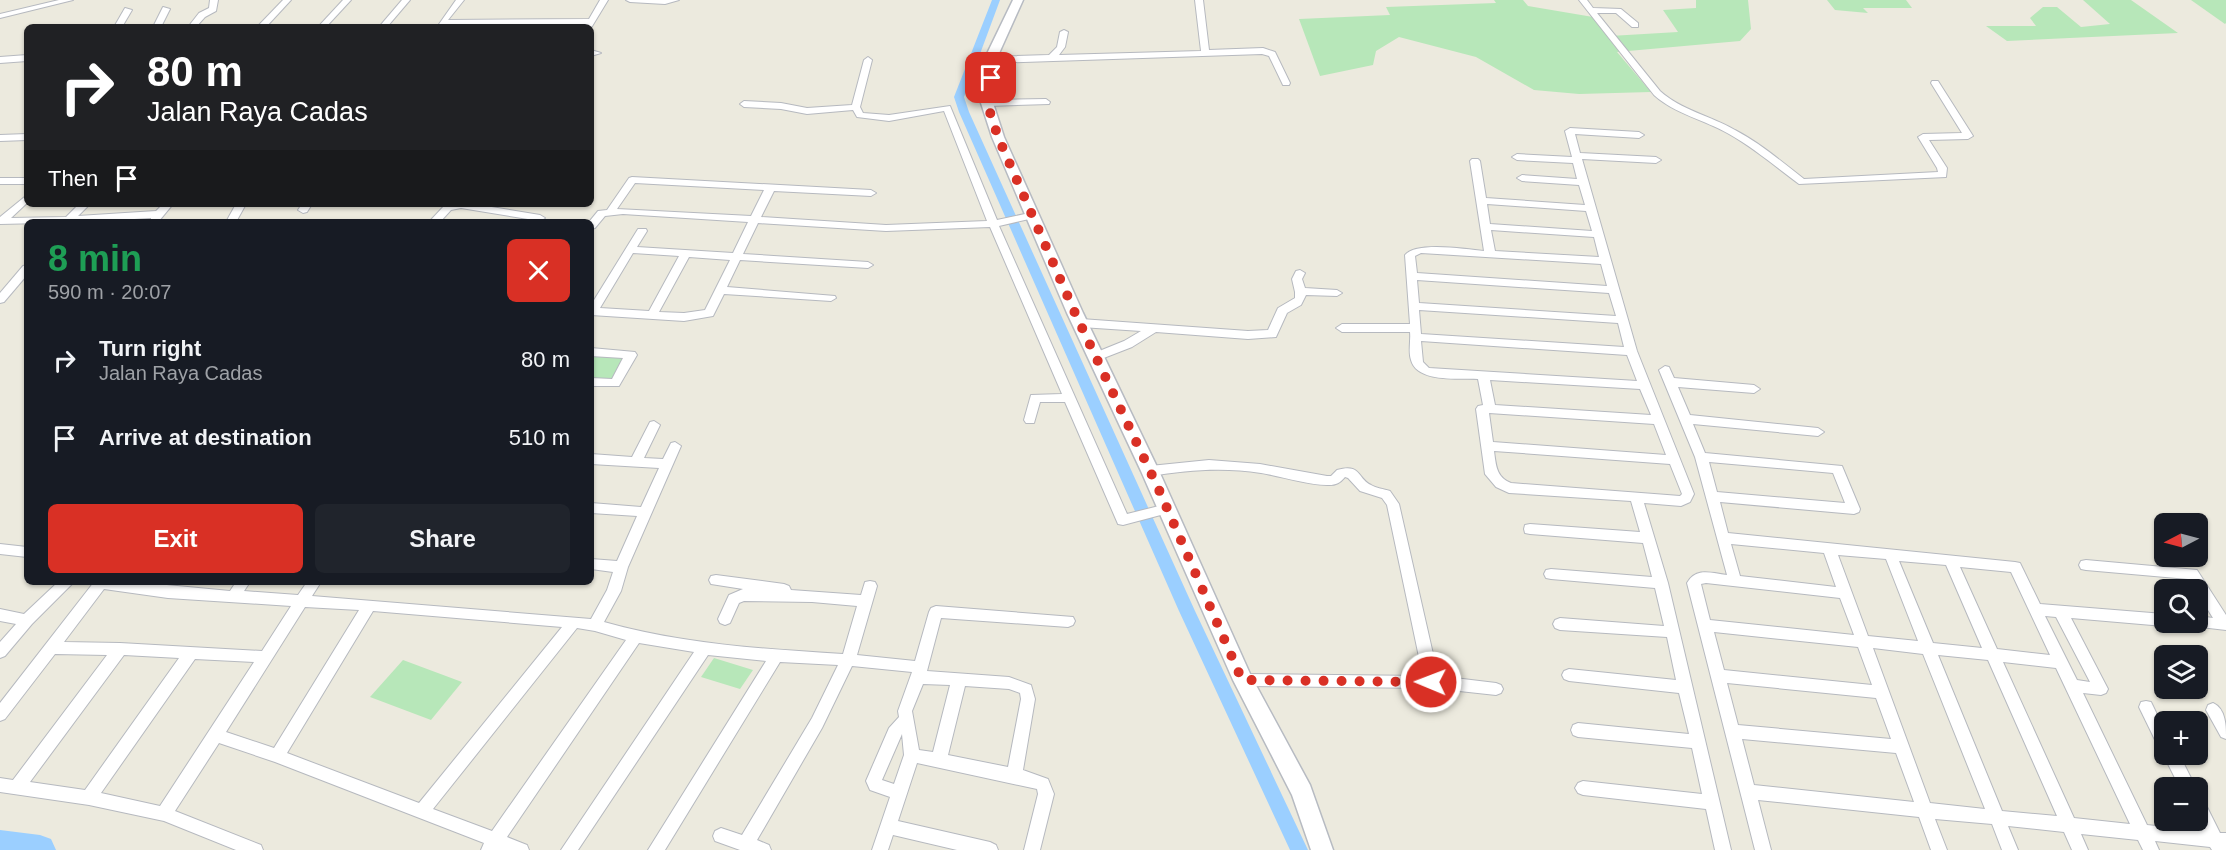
<!DOCTYPE html>
<html lang="en">
<head>
<meta charset="utf-8">
<style>
	body { margin:0; font-family:Arial,sans-serif; background:#20242c; color:#f1f3f6; height:100vh; display:flex; flex-direction:column; font-size:22px; white-space:nowrap }
	* { box-sizing:border-box; margin:0 }
	p { font-size:20px; color:#9ea1a6 }
	.icon { flex:none; width:33px; height:33px; fill:none; stroke:currentColor; stroke-width:2; stroke-linecap:round; stroke-linejoin:round }
	.map { position:relative; flex:1; overflow:hidden }
	.panel { position:absolute; left:24px; top:219px; width:570px; height:366px; display:flex; flex-direction:column; background:#171b24; border-radius:9px; box-shadow:0 2px 4px #0004 }
	.panel>* { flex:none }
	.top-card { position:absolute; left:24px; top:24px; width:570px; height:183px; border-radius:9px; box-shadow:0 2px 4px #0004; background:#202124; color:#fff; overflow:hidden }
	.needle { width:39px; rotate:264deg }
	.fabs { position:absolute; left:2154px; top:513px; display:grid; gap:12px }
	.fabs a { display:grid; place-items:center; width:54px; height:54px; border-radius:9px; background:#171b24; box-shadow:0 2px 4px #0004; font-size:30px }
	.pin { position:absolute; display:grid; place-items:center; width:51px; height:51px; color:#fff; margin:-26px; border-radius:12px; box-shadow:0 3px 9px #0006 }
	.me { position:absolute; width:66px; margin:-33px; rotate:271deg; stroke-linejoin:round; filter:drop-shadow(0 0 4px #0008) }
	.turn { display:flex; align-items:center; gap:21px; height:126px; padding:0 24px; font-size:27px }
	.turn .icon { width:78px; height:78px; stroke-width:2.5 }
	.turn b { display:block; font-size:42px; line-height:51px }
	.then { display:flex; align-items:center; height:57px; padding:0 24px; background:#0003; gap:12px; font-size:22px }
	.round { display:grid; place-items:center; flex:none; width:63px; height:63px; border-radius:9px; background:#20242c }
	.overview { display:flex; align-items:center; justify-content:space-between; height:102px; padding:0 24px }
	h1 { font-size:36px; font-weight:800; line-height:45px; color:#1e9e55 }
	.cta { display:flex; gap:12px; margin-top:auto; padding:12px 24px }
	.cta a { flex:1; height:69px; border-radius:9px; background:#d93025; color:#fff; font-size:24px; font-weight:800; line-height:69px; text-align:center }
	.cta a+a { background:#20242c; color:#f1f3f6 }
	ul { padding:0; list-style:none }
	li { display:flex; align-items:center; gap:18px; height:78px; padding:0 24px }
	li div { flex:1 }
	li b { display:block; font-size:22px }
	li em { font-style:normal }
	.map>svg:first-child { display:block }
	.green { fill:#b7e7b9 }
	.lines { fill:none; stroke-linecap:round; stroke-linejoin:round }
	.canal { fill:#9bcfff; fill-rule:evenodd }
	.river { fill:#9bcfff; fill-rule:evenodd }
	.street-casing { stroke:#b6b9bf; stroke-width:2 }
	.secondary-casing { stroke:#b7bbc2; stroke-width:3 }
	.street { fill:#fff; fill-rule:evenodd }
	.secondary { fill:#fff; fill-rule:evenodd }
	.route { stroke:#d93025; stroke-width:10; stroke-dasharray:0 18 }
</style>
</head>
<body>
<div class="map">
<svg width="2226" height="850" viewBox="0 0 2226 850">
	<rect width="100%" height="100%" fill="#eceade"/>
	<g class="green">
		<polygon points="1494,0 1523,0 1528,6 1593,17 1610,36 1678,32 1663,10 1696,8 1696,0 1748,0 1751,29 1740,41 1617,52 1651,92 1579,94 1534,90 1476,57 1399,37 1376,51 1373,65 1320,76 1299,19 1390,15 1386,7 1496,3"/>
		<polygon points="1827,0 1906,0 1912,8 1863,8 1868,13 1835,10"/>
		<polygon points="2083,0 2131,0 2178,33 2007,41 1986,26 2036,26 2030,18 2043,7 2057,7 2081,27 2110,24"/>
		<polygon points="2191,0 2226,0 2226,23 2225,24"/>
		<polygon points="591,356 625,358 613,380 591,378"/>
		<polygon points="714,658 753,670 740,689 701,677"/>
		<polygon points="403,660 462,682 431,720 370,697"/>
	</g>
	<g class="lines">
		<polygon class="canal" points="992,0 1000,0 964,97 969,112 1195,611 1308,850 1290,850 1179,611 959,112 954,97"/>
		<polygon class="river" points="0,830 40,835 51,839 56,850 0,850"/>
		<defs>
			<g id="street">
				<polygon points="59,0 73,0 0,18 0,14"/>
				<polygon points="210,0 218,0 216,11 205,17 196,27 188,27 199,13 209,8"/>
				<polygon points="283,0 291,0 266,27 257,27"/>
				<polygon points="343,0 351,0 326,27 318,27"/>
				<polygon points="402,0 410,0 387,27 379,27"/>
				<polygon points="456,0 464,0 448,20 589,19 600,0 608,0 591,28 585,27 585,24 437,27"/>
				<polygon points="626,0 679,0 665,4 630,2"/>
				<polygon points="1195,0 1203,0 1209,50 1263,48 1275,52 1290,83 1289,85 1283,85 1269,56 1262,54 990,63 986,60 990,57 1049,55 1057,47 1060,32 1064,30 1068,32 1065,47 1059,55 1201,51"/>
				<path d="M1579 0H1587L1593 8 1621 9 1638 23V27H1632L1616 13H1597L1660 91C1681 110 1711 116 1735 130 1760 143 1782 162 1804 179L1938 172 1937 168 1918 137 1923 134 1962 133 1931 83 1932 81H1938L1973 136 1968 139 1929 140 1947 168 1946 177 1799 184C1776 167 1754 148 1729 134 1705 120 1675 114 1654 95Z"/>
				<polygon points="163,7 170,9 161,27 153,27"/>
				<polygon points="125,8 132,10 122,27 114,27"/>
				<polygon points="591,50 601,53 591,56"/>
				<polygon points="27,55 27,61 0,63 0,57"/>
				<path d="M868 57 872 60 860 107 863 113 889 115 950 106 997 220 1034 212 1039 215 1038 217 999 226 1127 514 1167 504 1172 506 1173 509 1172 512 1123 525 1118 524 1065 402H1040L1034 423H1026L1024 420 1031 395 1062 394 990 227 886 231 758 223 743 254 868 262 873 265 868 268 740 260 727 287 835 296 836 298 831 301 724 294 713 316 684 321 591 315V305L638 229H646L647 231 637 247 733 253 748 222 623 214 605 216 595 228 591 229V222H589L598 211 607 210 629 178 632 177 871 190 876 193 871 196 774 191 761 217 886 225 987 221 944 111 889 121 857 117 853 110 807 114 781 109 744 107 740 104 744 101 781 103 807 108 852 105 864 60ZM635 183 764 190 751 216 617 209ZM633 253 679 256 649 311 600 308ZM689 257 730 260 705 310 684 313 659 312Z"/>
				<polygon points="1046,99 1050,102 1049,104 987,106 983,103 987,100"/>
				<path d="M1570 128 1639 132 1644 135 1639 138 1575 134 1580 153 1656 157 1661 160 1656 163 1582 159 1637 351 1694 494 1690 502 1681 506 1644 503 1668 583 1731 850H1715L1706 809 1583 795 1578 793 1575 788 1578 783 1583 781 1702 794 1692 748 1578 737 1573 735 1571 730 1573 725 1578 723 1689 734 1679 693 1569 681 1564 679 1562 675 1564 671 1569 669 1676 680 1667 637 1560 630 1555 628 1553 624 1555 620 1560 618 1664 626 1655 588 1551 579 1546 578 1544 574 1546 570 1551 569 1652 577 1643 543 1530 534 1525 533 1524 529 1525 525 1530 524 1640 532 1631 501 1509 493 1496 487 1485 474 1476 409 1478 406 1483 405 1478 379C1459 378 1417 383 1411 360 1408 351 1411 341 1410 332H1342L1336 328 1342 324H1410L1405 255C1416 241 1466 249 1484 251L1470 161 1472 159H1478L1480 161 1486 198 1585 205 1579 185 1522 181 1517 178 1522 175 1577 179 1573 163 1517 160 1512 157 1517 154 1572 157 1565 131ZM1487 204 1586 211 1592 231 1490 224ZM1491 230 1594 237 1599 257 1495 251ZM1421 253 1601 264 1607 286 1417 273 1415 256ZM1417 280 1609 293 1616 316 1419 303ZM1419 310 1618 323 1624 347 1421 334ZM1421 341 1627 355 1637 381 1429 368 1423 362ZM1490 380 1640 389 1651 415 1495 405ZM1489 413 1654 424 1666 455 1493 442ZM1494 451 1670 464 1682 494 1680 496 1511 483C1496 477 1496 465 1494 451Z"/>
				<polygon points="27,134 27,140 0,141 0,135"/>
				<rect x="0" y="178" width="27" height="6"/>
				<polygon points="27,195 27,203 11,218 66,217 79,204 90,204 78,216 156,211 163,204 173,204 159,221 151,221 151,218 84,222 0,224 0,217"/>
				<polygon points="236,204 246,204 236,222 226,222"/>
				<polygon points="302,204 312,204 307,212 303,213 298,210"/>
				<polygon points="452,204 473,204 540,215 545,218 540,221 461,208 451,210 440,222 429,222 444,206"/>
				<polygon points="27,265 27,275 4,302 0,303 0,293 23,266"/>
				<polygon points="1300,270 1305,273 1302,279 1305,288 1337,290 1342,293 1337,296 1306,295 1301,305 1287,313 1276,337 1248,339 1156,332 1132,347 1096,361 1090,357 1092,354 1124,341 1141,331 1081,327 1075,323 1081,319 1248,331 1268,330 1278,308 1295,298 1295,292 1292,279 1296,271"/>
				<polygon points="591,348 635,352 637,355 619,386 591,386 591,378 612,379 623,358 591,356"/>
				<path d="M1665 366 1669 367 1674 378 1754 385 1760 389 1754 393 1678 387 1690 415 1818 428 1824 432 1818 436 1693 424 1705 453 1842 466 1860 509 1859 512 1854 514 1720 502 1728 533 2015 562 2020 563 2040 604 2164 614V622H2170L2164 626 2071 618 2108 689 2106 693 2101 695 2083 693 2147 825 2202 831 2197 820 2198 799 2204 801 2220 833H2226V850H2212L2210 847 2155 841 2159 850H2143L2138 840 2081 834 2088 850H2072L2064 832 2008 826 2018 850H2002L1992 824 1935 819 1947 850H1931L1919 817 1758 800 1771 850H1755L1687 583C1696 567 1711 573 1727 575L1695 457 1659 370ZM1709 462 1833 473 1845 503 1717 492ZM1731 544 1824 553 1836 587 1740 576ZM1838 555 1886 559 1918 641 1868 636ZM1899 561 1946 565 1982 648 1933 643ZM1960 567 2011 572 2050 655 1997 649ZM1706 583 1840 598 1854 635 1710 620 1701 584ZM2045 616 2056 617 2090 682 2077 680ZM1714 632 1858 647 1872 685 1724 670ZM1873 648 1923 654 1985 809 1930 803ZM1938 655 1988 660 2057 816 2002 811ZM2003 662 2056 668 2130 824 2074 818ZM1727 683 1876 698 1891 739 1738 725ZM1742 739 1896 753 1914 802 1754 785Z"/>
				<path d="M654 421 660 425 644 458 663 459 671 443 675 442 681 446 628 567 621 591 604 622C682 644 762 649 843 654L857 606 812 602 744 601 739 603 730 623 725 625 720 623 718 619 729 595 743 589 711 584 709 580 711 576 716 575 784 584 789 586 791 590 861 595 865 582 870 581 875 582 877 586 857 655 915 661 929 612 931 608 936 606 1073 617 1075 621 1073 625 1068 627 941 618 927 671 1009 677 1031 685 1035 699 1023 770 1048 779 1054 794 1040 850H1024L1038 794 1037 789 917 763 898 821 990 842 996 845 998 850H957L893 835 888 850H872L890 797 870 790 866 781 889 728 899 717 898 711 912 672 852 666 822 728 757 840 769 845 771 850H740L715 841 713 836 715 831 721 828 742 835 812 718 838 665 780 662 665 850H648L766 661 708 655 578 850H561L694 652 639 643 507 837 527 845 529 850H481L484 843 275 762 219 743 175 811 261 845 263 850H236L164 821 89 805 0 792V778L13 780 107 655 55 654 5 719 0 721V703L94 582H135L230 591 236 582H250L244 591 298 595 307 582H321L312 596 591 619 607 590 613 572 591 569V559L617 561 637 516 591 513V503L641 507 659 468 591 464V454L632 457 650 422ZM104 589 168 598 291 606 262 651 120 643 64 642ZM305 607 359 610 274 748 226 732ZM373 611 562 627 419 803 287 753ZM577 628 595 631 626 640 492 831 433 809ZM124 655 179 658 85 790 30 782ZM195 659 254 662 160 806 101 793ZM923 684 950 685 933 752 919 750 912 711ZM965 686 1009 689 1020 693 1021 699 1008 767 948 755ZM902 734 904 755 894 784 882 780Z"/>
				<path d="M1209 460 1260 464 1327 476H1331L1337 470C1361 463 1357 478 1371 485 1376 488 1384 489 1390 491L1399 504 1438 676 1496 683 1501 685 1503 689 1501 693 1496 695 1432 688 1243 686 1238 684 1236 680 1238 676 1243 674 1423 676 1387 505 1382 498 1360 491 1348 478 1345 477C1340 483 1336 485 1329 485 1312 486 1280 476 1261 473 1223 467 1188 470 1150 476L1146 474 1144 471 1146 468 1150 466Z"/>
				<polygon points="0,544 27,547 27,557 0,554"/>
				<polygon points="2086,560 2197,570 2226,615 2226,630 2192,626 2190,622 2198,622 2198,616 2213,618 2198,594 2198,590 2195,590 2188,579 2086,570 2081,569 2079,565 2081,561"/>
				<polygon points="58,582 74,582 32,624 5,656 0,658 0,642 16,624 0,621 0,609 24,614"/>
				<polygon points="2146,701 2151,702 2164,729 2164,750 2159,748 2139,707 2141,702"/>
				<path d="M2213 703C2226 709 2226 726 2226 739L2221 737 2206 710 2208 705Z"/>
				<polygon points="2164,752 2164,754 2179,754 2196,788 2180,788 2163,754"/>
			</g>
			<polygon id="secondary" points="1013,0 1023,0 996,60 997,78 993,103 1004,137 1083,313 1159,471 1251,676 1310,785 1333,850 1311,850 1292,795 1233,680 1141,471 1067,313 992,137 981,103 985,78 984,60"/>
		</defs>
		<use href="#street" class="street-casing"/>
		<use href="#secondary" class="secondary-casing"/>
		<use href="#street" class="street"/>
		<use href="#secondary" class="secondary"/>
	</g>
	<g class="lines">
		<polyline class="route" points="991,78 987,103 998,137 1075,313 1159,490 1242,680 1431,682"/>
	</g>
</svg>
<div class="fabs">
<a><svg class="needle" viewBox="-14 -14 28 28"><path d="M0-13l5 13h-10z" fill="#e53935"/><path d="M0 13l5-13h-10z" fill="#9ea1a6"/></svg></a>
<a><svg class="icon" aria-label="search" viewBox="0 0 24 24"><circle cx="10" cy="10" r="6"/><path d="M15 15l6 6"/></svg></a>
<a><svg class="icon" aria-label="layers" viewBox="0 0 24 24"><path d="M12 4l9 5-9 5-9-5zM3 14l9 5 9-5"/></svg></a>
<a>+</a>
<a>−</a>
</div>
<div class="pin" style="left:991px;top:78px;background:#d93025"><svg class="icon" aria-label="arrive" viewBox="0 0 24 24"><path d="M6 21V4h12l-3 4 3 4H6"/></svg></div>
<svg class="me" style="left:1431px;top:682px" viewBox="-20 -20 40 40"><circle r="17" fill="#d93025" stroke="#fff" stroke-width="3"/><path d="M0-11L8 9 0 5-8 9z" fill="#fff"/></svg>
<div class="top-card">
<div class="turn"><svg class="icon" aria-label="right" viewBox="0 0 24 24"><path d="M7 20v-9h11M14 6l5 5-5 5"/></svg><div><b>80 m</b>Jalan Raya Cadas</div></div>
<div class="then">Then<svg class="icon" aria-label="arrive" viewBox="0 0 24 24"><path d="M6 21V4h12l-3 4 3 4H6"/></svg></div>
</div>
<section class="panel">
<div class="overview"><div><h1>8 min</h1><p>590 m · 20:07</p></div><a class="round" style="background:#d93025;color:#fff"><svg class="icon" aria-label="close" viewBox="0 0 24 24"><path d="M6 6l12 12M18 6L6 18"/></svg></a></div>
<ul>
<li><svg class="icon" aria-label="right" viewBox="0 0 24 24"><path d="M7 20v-9h11M14 6l5 5-5 5"/></svg><div><b>Turn right</b><p>Jalan Raya Cadas</p></div><em>80 m</em></li>
<li><svg class="icon" aria-label="arrive" viewBox="0 0 24 24"><path d="M6 21V4h12l-3 4 3 4H6"/></svg><div><b>Arrive at destination</b></div><em>510 m</em></li>
</ul>
<div class="cta"><a>Exit</a><a>Share</a></div>
</section>
</div>
</body>
</html>
